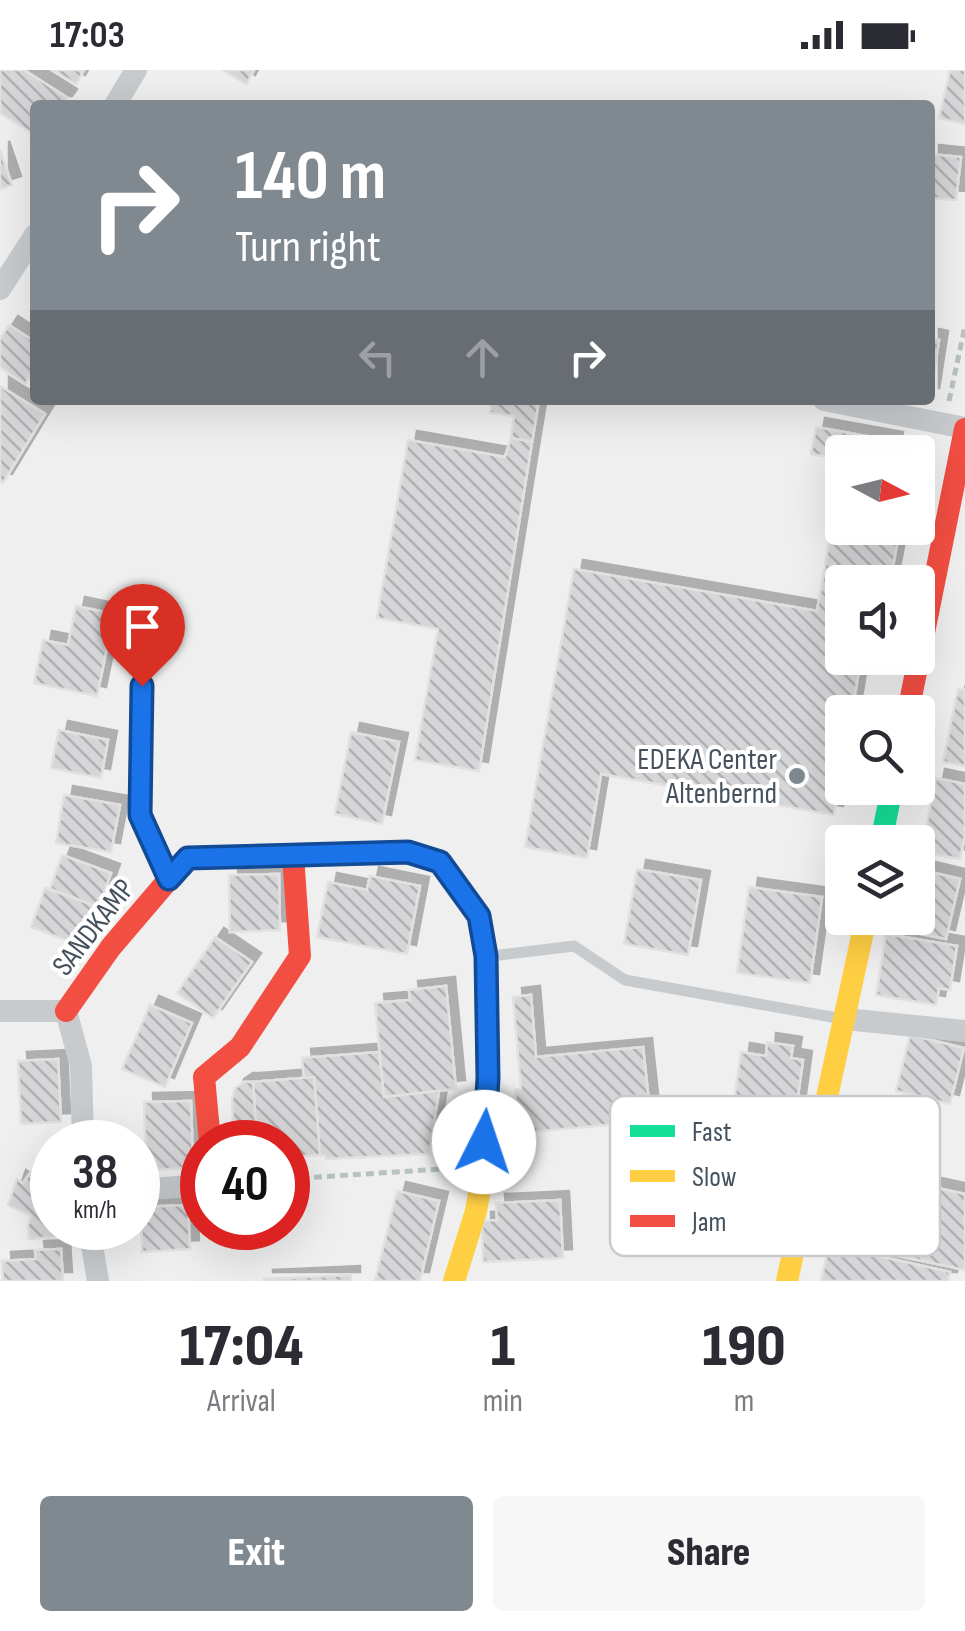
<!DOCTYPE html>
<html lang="en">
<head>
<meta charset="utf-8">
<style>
	body { margin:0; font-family:"Sofia Sans Condensed",sans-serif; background:#f7f7f7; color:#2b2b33; height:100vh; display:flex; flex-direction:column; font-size:38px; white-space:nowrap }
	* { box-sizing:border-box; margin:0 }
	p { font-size:32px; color:#7c7c81 }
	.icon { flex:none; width:55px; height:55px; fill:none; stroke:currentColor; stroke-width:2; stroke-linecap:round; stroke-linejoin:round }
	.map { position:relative; height:1211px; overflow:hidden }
	.details { display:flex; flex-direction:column; background:#fff; flex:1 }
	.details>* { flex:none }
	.guide { position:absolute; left:30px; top:30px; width:905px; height:305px; border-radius:10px; box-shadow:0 10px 40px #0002; background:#818990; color:#fff; overflow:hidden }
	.needle { width:65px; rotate:97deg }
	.fabs { position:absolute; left:825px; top:365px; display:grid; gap:20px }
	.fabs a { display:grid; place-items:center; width:110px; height:110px; border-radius:10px; background:#fff; box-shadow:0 10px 40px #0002; font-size:50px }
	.speed { position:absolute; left:30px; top:1050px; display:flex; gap:20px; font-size:50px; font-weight:700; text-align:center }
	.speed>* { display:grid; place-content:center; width:130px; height:130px; border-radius:50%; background:#fff; box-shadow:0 10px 40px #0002; line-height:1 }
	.speed small { font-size:25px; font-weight:400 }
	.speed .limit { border:15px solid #d22; background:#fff; color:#111 }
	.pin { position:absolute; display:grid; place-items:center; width:85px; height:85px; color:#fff; margin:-102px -42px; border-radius:50% 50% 50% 0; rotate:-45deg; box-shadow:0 0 10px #0007 }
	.pin .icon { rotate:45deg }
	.me { position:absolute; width:110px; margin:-55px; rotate:4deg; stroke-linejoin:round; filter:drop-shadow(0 0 8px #0008) }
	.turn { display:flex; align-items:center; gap:35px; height:210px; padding:0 40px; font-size:45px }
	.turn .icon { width:130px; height:130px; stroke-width:2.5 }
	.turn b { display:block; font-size:70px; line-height:85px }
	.lanes { display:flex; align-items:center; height:95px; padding:0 40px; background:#0003; justify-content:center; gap:50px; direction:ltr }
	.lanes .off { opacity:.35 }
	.eta { display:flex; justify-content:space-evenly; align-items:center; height:170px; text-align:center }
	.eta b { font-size:60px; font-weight:800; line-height:70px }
	.button { display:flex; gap:20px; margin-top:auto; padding:20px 40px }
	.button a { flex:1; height:115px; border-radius:10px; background:#818990; color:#fff; font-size:40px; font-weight:800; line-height:115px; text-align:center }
	.button a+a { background:#f7f7f7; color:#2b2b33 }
	.status { display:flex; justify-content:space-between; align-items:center; height:70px; padding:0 50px; background:#fff; direction:ltr }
	.status svg { height:28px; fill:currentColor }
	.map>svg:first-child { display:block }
	.building { fill:url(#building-back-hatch); stroke:#e1e1e2; stroke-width:2.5; filter:url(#shadow) }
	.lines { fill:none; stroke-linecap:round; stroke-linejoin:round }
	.path { stroke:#b6c3bf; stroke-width:5; stroke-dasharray:8 5; stroke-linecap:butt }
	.lane { stroke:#c8cbce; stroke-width:11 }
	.street { stroke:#c8cbce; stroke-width:22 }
	.fast { stroke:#16e098; stroke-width:22 }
	.slow { stroke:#ffcf43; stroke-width:22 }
	.jam { stroke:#f24e42; stroke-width:22 }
	.route-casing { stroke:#114b97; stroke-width:25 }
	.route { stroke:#1a73e8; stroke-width:18 }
	.poi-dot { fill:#818990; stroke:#fff; stroke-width:4 }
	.labels { text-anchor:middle; stroke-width:8; stroke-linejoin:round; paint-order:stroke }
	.poi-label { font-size:30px; fill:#45525d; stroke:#fff; text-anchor:end }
	.street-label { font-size:30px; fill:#45525d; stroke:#fff }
	.key { fill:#fff; stroke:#c7cbce; stroke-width:2.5 }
	.key-label { font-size:28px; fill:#45525d }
</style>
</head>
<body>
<div class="status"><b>17:03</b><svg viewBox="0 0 49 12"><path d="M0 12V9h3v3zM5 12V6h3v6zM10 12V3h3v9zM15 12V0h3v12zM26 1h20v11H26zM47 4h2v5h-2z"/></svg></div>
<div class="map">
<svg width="965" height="1211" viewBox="0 0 965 1211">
	<defs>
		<pattern id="building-back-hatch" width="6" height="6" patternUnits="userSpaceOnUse" patternTransform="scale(2.5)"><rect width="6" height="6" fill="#d6d6d8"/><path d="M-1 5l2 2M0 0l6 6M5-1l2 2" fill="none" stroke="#afb0b2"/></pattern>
		<filter id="shadow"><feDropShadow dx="9" dy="-9" stdDeviation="0" flood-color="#0004"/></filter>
	</defs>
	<rect width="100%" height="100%" fill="#f0efef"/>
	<g class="building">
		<polygon points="0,0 24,0 68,28 63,35 35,35 35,65 0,43"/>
		<polygon points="52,0 84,0 76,14"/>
		<polygon points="223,0 254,0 246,14"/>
		<polygon points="950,0 965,0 965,54 939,48"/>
		<polygon points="0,80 12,115 0,119"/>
		<polygon points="930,84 961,87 956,130 930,128"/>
		<polygon points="9,255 35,272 35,299 25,314 0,297 0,269"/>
		<polygon points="930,268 939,270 930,328"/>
		<polygon points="0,316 45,344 3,413 0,411"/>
		<polygon points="492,330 539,330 532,372 511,368 514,346 490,343"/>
		<polygon points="816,357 894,371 892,382 842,382 842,389 811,384"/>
		<polygon points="511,368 532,372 479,701 415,690 438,559 377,548 408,370 505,387"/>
		<polygon points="842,397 842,458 900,458 890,512 842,512 842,588 861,588 852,642 842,642 842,695 834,745 601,704 587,788 525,777 574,499 817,541"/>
		<polygon points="76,536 114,544 97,626 34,613 43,570 68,575"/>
		<polygon points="958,619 965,620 965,696 943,692"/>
		<polygon points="59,660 108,670 101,708 51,698"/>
		<polygon points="351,662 399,672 382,754 335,744"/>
		<polygon points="936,708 965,714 965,765 960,789 921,782"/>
		<polygon points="64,725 120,735 111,782 56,773"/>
		<polygon points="62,785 111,803 99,837 50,819"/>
		<polygon points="637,799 701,810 688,885 624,874"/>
		<polygon points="918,799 960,809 946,869 902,860 905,848 918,848"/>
		<polygon points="279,804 280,860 230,862 229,805"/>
		<polygon points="370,806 420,816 407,884 317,867 328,812 367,820"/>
		<polygon points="749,817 822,827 810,913 737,903"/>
		<polygon points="45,818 93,835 79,875 31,857"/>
		<polygon points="886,864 957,876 950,920 939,918 936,935 876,925"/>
		<polygon points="215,867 252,892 213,948 177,923"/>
		<polygon points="446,916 456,1019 384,1027 375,933 410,930 409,920"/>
		<polygon points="531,925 536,987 643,977 651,1051 519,1063 515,1020 521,1019 513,927"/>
		<polygon points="150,935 192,953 165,1017 122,999"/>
		<polygon points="910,965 964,978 950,1034 896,1021"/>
		<polygon points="767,972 793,976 791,988 803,990 796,1040 734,1031 741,982 766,986"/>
		<polygon points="379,982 384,1027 439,1021 429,1084 326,1089 325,1085 320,1085 314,1007 304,1008 302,988"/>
		<polygon points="58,989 61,1052 21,1054 18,991"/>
		<polygon points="314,1007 320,1085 288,1087 288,1072 257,1072 253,1012"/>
		<polygon points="244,1012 253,1012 257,1072 234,1072 232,1030 235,1018"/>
		<polygon points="191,1031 193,1098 146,1100 144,1032"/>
		<polygon points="52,1096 52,1158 69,1158 69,1166 29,1169 28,1155 31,1146 8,1135 17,1109 23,1113 30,1103 41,1097"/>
		<polygon points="891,1108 965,1124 965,1200 875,1181"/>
		<polygon points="397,1121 439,1131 420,1211 375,1211"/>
		<polygon points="560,1130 563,1188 483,1192 482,1151 497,1150 496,1133"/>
		<polygon points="188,1135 190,1179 142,1182 141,1137"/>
		<polygon points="829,1175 950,1202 948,1211 821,1211"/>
		<polygon points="61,1179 63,1211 3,1211 2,1191 36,1189 35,1180"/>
		<polygon points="351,1205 351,1211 264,1211 264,1209"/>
	</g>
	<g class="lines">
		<g class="path">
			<polyline points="949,331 965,256"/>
			<polyline points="920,712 933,659"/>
			<polyline points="288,1109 457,1098"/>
		</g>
		<g class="lane">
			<polyline points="142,616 140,745 167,805"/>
			<polyline points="491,886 574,876 625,910 843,949"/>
		</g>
		<g class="street">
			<polyline points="115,35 136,0"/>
			<polyline points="0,219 35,165"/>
			<polyline points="824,330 965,358"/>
			<polyline points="0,941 66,941 81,996 83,1072"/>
			<polyline points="845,949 965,961"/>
			<polyline points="138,1120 202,1115"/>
			<polyline points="89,1158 98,1211"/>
		</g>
		<polyline class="fast" points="881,772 892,718"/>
		<g class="slow">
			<polyline points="450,805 479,846 487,886 489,1008 484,1097 476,1141 454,1211"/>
			<polyline points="787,1211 866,848"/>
		</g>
		<g class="jam">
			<polyline points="908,642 965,359"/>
			<polyline points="66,941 111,877 187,788 408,783 440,792 450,805"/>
			<polyline points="210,1072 204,1007 240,977 300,886 293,785"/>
		</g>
	</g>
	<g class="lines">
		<defs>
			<polyline id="route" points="142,616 140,745 169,809 188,788 408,782 440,792 479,846 486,886 488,1008 484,1072"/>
		</defs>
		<use href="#route" class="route-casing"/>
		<use href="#route" class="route"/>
	</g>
	<circle class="poi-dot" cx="797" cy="706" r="10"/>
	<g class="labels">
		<g class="poi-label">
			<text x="777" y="699">EDEKA Center<tspan x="777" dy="34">Altenbernd</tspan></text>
		</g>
		<g class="street-label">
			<text transform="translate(93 857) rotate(-52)" y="10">SANDKAMP</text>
		</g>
	</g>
	<rect x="610" y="1026" width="330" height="160" rx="15" class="key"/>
	<rect x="630" y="1055" width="45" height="12" fill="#16e098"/>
	<rect x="630" y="1100" width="45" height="12" fill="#ffcf43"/>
	<rect x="630" y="1145" width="45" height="12" fill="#f24e42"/>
	<g class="key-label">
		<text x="692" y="1071">Fast</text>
		<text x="692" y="1116">Slow</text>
		<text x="692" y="1161">Jam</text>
	</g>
</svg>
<div class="fabs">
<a><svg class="needle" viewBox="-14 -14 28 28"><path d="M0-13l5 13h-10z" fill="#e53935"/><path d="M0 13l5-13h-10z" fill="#7c7c81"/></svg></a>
<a><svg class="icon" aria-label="sound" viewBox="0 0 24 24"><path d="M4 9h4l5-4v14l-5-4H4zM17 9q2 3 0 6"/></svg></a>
<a><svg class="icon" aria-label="search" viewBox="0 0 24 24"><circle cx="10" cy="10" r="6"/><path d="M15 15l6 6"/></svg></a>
<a><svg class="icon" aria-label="layers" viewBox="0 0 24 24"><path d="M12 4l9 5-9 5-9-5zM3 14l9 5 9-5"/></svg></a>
</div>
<div class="speed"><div>38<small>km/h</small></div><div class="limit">40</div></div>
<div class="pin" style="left:142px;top:616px;background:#d93025"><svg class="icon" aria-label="arrive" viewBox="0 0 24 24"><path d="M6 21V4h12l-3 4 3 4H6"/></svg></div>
<svg class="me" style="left:484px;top:1072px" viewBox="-20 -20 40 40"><circle r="19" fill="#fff"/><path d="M0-13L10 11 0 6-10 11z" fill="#1a73e8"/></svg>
<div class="guide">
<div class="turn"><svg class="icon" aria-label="right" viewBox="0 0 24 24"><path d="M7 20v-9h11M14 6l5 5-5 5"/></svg><div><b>140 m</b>Turn right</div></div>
<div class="lanes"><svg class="icon off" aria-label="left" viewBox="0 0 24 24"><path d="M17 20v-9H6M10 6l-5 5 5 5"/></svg><svg class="icon off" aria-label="ahead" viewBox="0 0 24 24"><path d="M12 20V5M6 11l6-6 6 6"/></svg><svg class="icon" aria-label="right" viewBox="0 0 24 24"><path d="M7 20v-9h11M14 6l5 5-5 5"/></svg></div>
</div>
</div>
<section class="details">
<div class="eta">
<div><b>17:04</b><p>Arrival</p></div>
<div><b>1</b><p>min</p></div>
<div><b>190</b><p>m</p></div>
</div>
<div class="button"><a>Exit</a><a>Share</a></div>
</section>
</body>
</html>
